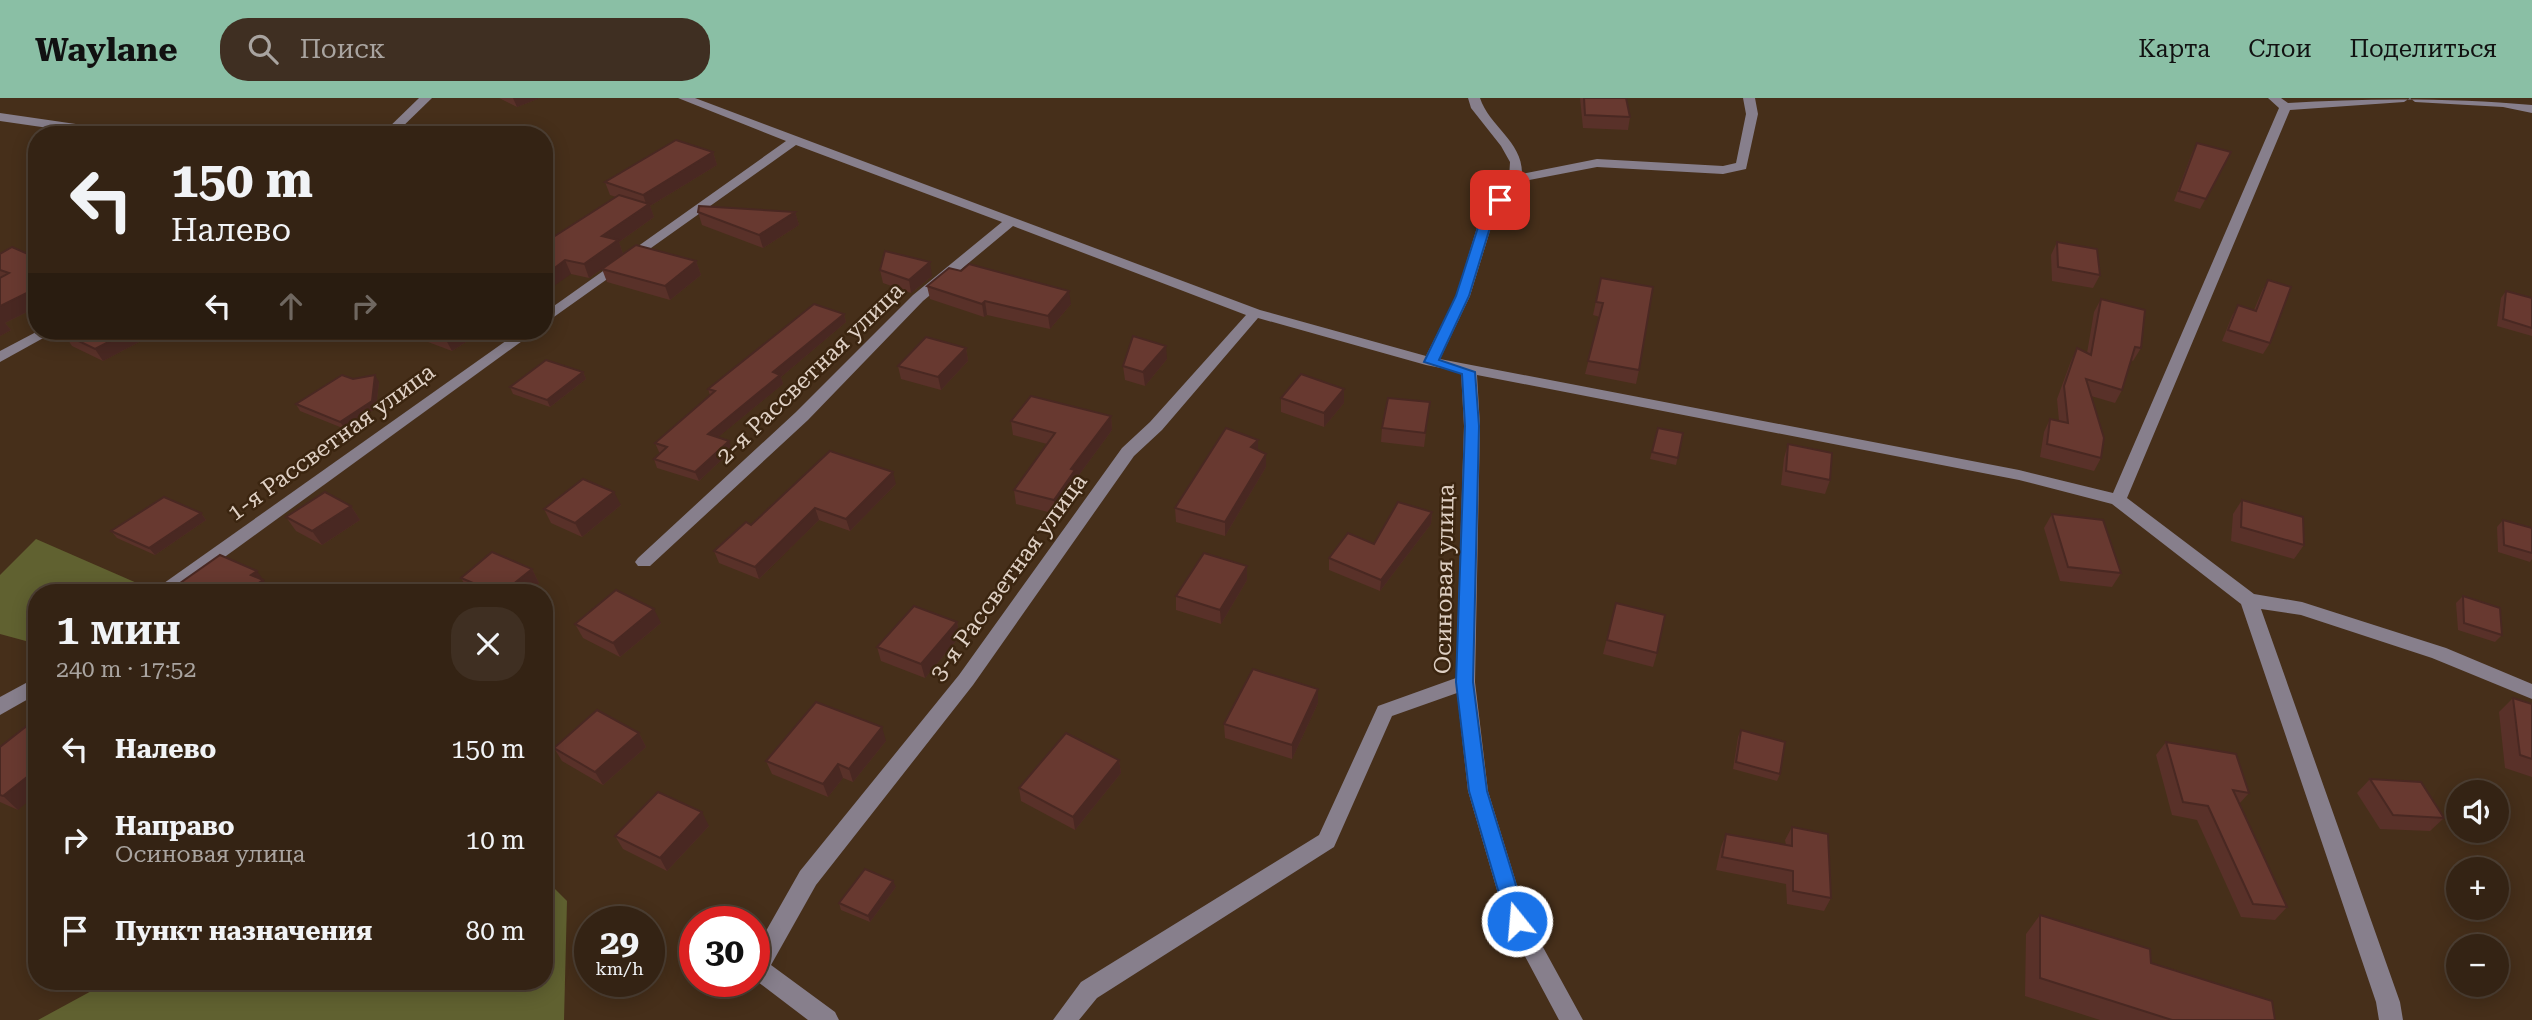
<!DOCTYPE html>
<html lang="ru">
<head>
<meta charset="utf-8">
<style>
	body { margin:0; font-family:"Roboto Serif",serif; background:#3f2f22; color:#f1f3f6; height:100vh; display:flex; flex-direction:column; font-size:26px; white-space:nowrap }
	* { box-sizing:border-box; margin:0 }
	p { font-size:23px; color:#a9a4a0 }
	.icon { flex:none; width:38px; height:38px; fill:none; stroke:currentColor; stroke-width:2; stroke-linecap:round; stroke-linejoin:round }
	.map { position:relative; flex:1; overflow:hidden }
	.panel { position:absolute; left:28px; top:486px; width:525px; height:406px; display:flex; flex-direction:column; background:#342314; border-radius:28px; box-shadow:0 4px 18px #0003,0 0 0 2px #4e4034 }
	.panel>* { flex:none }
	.banner { position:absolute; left:28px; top:28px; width:525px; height:214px; border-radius:28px; box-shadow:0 4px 18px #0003,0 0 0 2px #4e4034; background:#342314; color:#f1f3f6; overflow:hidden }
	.buttons { position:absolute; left:2446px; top:682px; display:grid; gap:14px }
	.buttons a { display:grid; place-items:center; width:63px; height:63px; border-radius:50%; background:#342314; box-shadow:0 4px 18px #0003,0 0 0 2px #4e4034; font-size:35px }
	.speed { position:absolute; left:574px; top:808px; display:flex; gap:14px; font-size:35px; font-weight:700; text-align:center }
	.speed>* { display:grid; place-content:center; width:91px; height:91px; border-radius:50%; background:#342314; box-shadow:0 4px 18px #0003,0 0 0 2px #4e4034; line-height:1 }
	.speed small { font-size:18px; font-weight:400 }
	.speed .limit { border:10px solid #d22; background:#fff; color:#111 }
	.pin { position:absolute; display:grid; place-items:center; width:60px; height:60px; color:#fff; margin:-30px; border-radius:14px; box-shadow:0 4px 10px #0006 }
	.me { position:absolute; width:77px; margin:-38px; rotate:343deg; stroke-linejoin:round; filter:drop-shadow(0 0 5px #0008) }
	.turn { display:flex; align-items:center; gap:24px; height:147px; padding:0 28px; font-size:32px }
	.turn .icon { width:91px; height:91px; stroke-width:2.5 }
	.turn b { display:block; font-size:49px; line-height:60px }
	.lanes { display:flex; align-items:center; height:66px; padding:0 28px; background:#0003; justify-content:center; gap:35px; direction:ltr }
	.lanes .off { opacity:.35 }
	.round { display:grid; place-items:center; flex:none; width:74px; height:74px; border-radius:28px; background:#3f2f22 }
	.overview { display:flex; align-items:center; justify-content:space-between; height:119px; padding:0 28px }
	h1 { font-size:42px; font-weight:600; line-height:52px }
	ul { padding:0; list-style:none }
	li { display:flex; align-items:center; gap:21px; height:91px; padding:0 28px }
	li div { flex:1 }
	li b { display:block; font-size:26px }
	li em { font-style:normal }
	header { display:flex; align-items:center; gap:42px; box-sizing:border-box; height:98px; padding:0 35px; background:#8abfa5; color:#111 }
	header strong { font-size:33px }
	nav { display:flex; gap:38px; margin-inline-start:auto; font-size:24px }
	.search { width:490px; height:63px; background:#3f2f22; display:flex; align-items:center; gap:18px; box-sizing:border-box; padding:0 24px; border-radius:28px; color:#a9a4a0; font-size:26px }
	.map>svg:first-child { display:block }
	.forest { fill:#606130 }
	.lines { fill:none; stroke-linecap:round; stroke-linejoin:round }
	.minor { fill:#877f8c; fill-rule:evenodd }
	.wall { fill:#593129 }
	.shaded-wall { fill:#492822 }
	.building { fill:#683930; stroke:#492822; stroke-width:2 }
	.route { fill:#1a73e8; stroke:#114b97; stroke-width:2 }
	.labels { text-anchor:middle; stroke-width:5; stroke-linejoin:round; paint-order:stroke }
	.street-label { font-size:23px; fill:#dfd0c4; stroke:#3b2510 }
</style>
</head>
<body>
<header>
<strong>Waylane</strong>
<div class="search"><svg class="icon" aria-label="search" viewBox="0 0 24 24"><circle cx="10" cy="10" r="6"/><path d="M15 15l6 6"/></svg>Поиск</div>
<nav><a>Карта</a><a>Слои</a><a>Поделиться</a></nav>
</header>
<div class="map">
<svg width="2532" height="922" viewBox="0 0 2532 922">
	<rect width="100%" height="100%" fill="#462f1a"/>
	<g class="forest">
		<polygon points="36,441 146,489 139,495 37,495 37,546 0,536 0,477"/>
		<polygon points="544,780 567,803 564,922 38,922 108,884 544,884"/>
	</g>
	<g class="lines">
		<g class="minor">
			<polygon points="419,0 432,0 394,37 381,37"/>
			<path d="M678 0H695L1260 212 1426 258 1456 198 1479 123 1509 81 1510 64 1501 48 1471 10 1468 0H1480C1489 28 1523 44 1522 76L1597 61 1723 68 1736 65 1746 16 1743 0H1755L1758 16 1746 71 1723 76 1597 69 1519 84 1493 123 1470 198 1440 261 2019 372 2113 395 2279 10 2268 0H2281L2288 5C2367 0 2453 0 2532 7V15L2503 9 2415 4 2410 0 2404 4 2290 12 2127 400 2254 496 2302 504 2446 550 2532 586V601L2432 560 2301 517 2261 511 2400 904 2403 922H2379L2376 904 2241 506 2112 406 2019 382 1477 277 1480 328 1475 584 1488 693 1527 820 1583 922H1559L1506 823 1468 693 1457 595 1392 618 1334 749 1097 900 1079 922H1053L1081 884 1319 737 1378 608 1456 580 1464 328 1461 274 1426 267 1258 220 1162 332 1134 358 973 587 816 787 771 867 835 914 839 922H808L754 881V854L800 773 959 577 1122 350 1150 324 1246 217 1013 128 923 203 808 322 650 468H638L635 464 638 460 796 314 913 197 1002 124 796 47 544 226V215L786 43Z"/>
			<polygon points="0,15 124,33 130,37 97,37 0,23"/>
			<polygon points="38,233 56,233 0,264 0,253"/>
			<polygon points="520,233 536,233 175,495 154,495 157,490"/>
			<polygon points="37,579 37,596 0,617 0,599"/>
		</g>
	</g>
	<g class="wall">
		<polygon points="499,0 540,0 517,9"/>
		<polygon points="1580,0 1626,0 1630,19 1628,32 1583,30"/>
		<polygon points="2197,45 2231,54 2200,111 2174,103 2192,55"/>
		<polygon points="713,54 717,67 650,108 654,119 619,144 623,156 589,180 571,176 544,145 616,99 610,97 605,84"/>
		<polygon points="698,114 795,114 799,127 763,150 702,127"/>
		<polygon points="2057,144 2100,177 2093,190 2052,183 2051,157"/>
		<polygon points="0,156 37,160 37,209 5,225 11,232 0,238"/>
		<polygon points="696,163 701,177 670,202 607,184 602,171"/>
		<polygon points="880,172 932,178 911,195 883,185"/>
		<polygon points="1601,180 1639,272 1636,286 1585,276 1600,219 1593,217"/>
		<polygon points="2268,182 2270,245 2263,256 2222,243 2232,218 2238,207 2254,212 2262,193"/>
		<polygon points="927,188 1071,206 1050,231 987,217 984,219 930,201"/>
		<polygon points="2506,193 2532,200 2532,238 2497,228 2501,200"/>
		<polygon points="2101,201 2141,250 2133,263 2131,262 2122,292 2115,305 2091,298 2101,360 2094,373 2040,359 2044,334 2050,321 2059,323 2057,301 2071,263 2077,250 2087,255 2094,214"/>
		<polygon points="844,216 846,224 781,279 783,286 718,339 732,352 699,383 657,370 654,361 660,355 659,354 655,345 710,297 708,291"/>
		<polygon points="70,233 160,233 103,263 72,248 64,236"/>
		<polygon points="415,233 475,233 477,237 452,253 420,241"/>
		<polygon points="966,250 968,263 941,292 901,281 898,268"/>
		<polygon points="1167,261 1145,288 1125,282 1123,268"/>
		<polygon points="583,274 586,281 550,309 513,296 510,289"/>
		<polygon points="353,281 379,284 376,310 345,331 300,313 296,306"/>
		<polygon points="1344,291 1344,305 1324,329 1281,314 1281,300"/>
		<polygon points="1111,318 1112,332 1076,381 1076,385 1056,416 1016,406 1014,392 1047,346 1013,337 1011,323"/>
		<polygon points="1428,318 1424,349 1381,344 1382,330"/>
		<polygon points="1658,330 1683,335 1676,367 1650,361"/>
		<polygon points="1258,342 1258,352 1266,369 1225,438 1176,424 1175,410"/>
		<polygon points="1788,346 1830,382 1825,396 1781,387 1784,360"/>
		<polygon points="896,386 850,433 819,422 759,481 719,465 714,453 751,427"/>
		<polygon points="2242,402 2304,447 2294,461 2231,443 2233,416"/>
		<polygon points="621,407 582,439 551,425 544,411"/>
		<polygon points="351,408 360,422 322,447 296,433 286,419"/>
		<polygon points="1432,414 1431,426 1380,493 1329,472 1329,460 1374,446"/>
		<polygon points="201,415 206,422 155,457 117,440 111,433"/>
		<polygon points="2052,416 2121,475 2112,489 2060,483 2044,430"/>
		<polygon points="2503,422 2532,430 2532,461 2530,464 2498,454 2497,429"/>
		<polygon points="1247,468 1247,482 1221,526 1176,512 1176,498"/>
		<polygon points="532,471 539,485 527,495 473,495 469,494 461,480"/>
		<polygon points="2463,498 2502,537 2495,544 2458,532 2456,505"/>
		<polygon points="1616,505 1657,555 1653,569 1603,556"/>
		<polygon points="957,524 960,538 925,580 881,563 877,549"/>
		<polygon points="661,525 620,559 583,540 575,526"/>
		<polygon points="1318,591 1318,605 1292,661 1225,640 1224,626"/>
		<polygon points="2513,600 2532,606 2532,679 2505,670 2499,614"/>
		<polygon points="1741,632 1780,676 1777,683 1733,671 1738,639"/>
		<polygon points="639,635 646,649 603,687 562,663 554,650"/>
		<polygon points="886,643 853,684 843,680 828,699 772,676 766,663"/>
		<polygon points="2166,644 2249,695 2239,706 2287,809 2275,822 2241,819 2197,722 2172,717 2156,657"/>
		<polygon points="0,649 18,712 0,704"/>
		<polygon points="1119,662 1121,675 1075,732 1021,703 1019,690"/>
		<polygon points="2370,681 2444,720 2430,733 2380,731 2357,695"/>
		<polygon points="709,728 667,773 623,751 615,738"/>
		<polygon points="1792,729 1831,800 1824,813 1787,806 1786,786 1716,772 1721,749 1726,736 1786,747 1785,742"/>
		<polygon points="896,789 870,824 841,812 839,805"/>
		<polygon points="2040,817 2151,865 2275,922 2100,922 2025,898 2026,836"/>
	</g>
	<g class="shaded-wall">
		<polygon points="513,0 540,0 517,9"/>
		<polygon points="713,54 717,67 650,108 654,119 619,144 623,156 589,180 584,166 602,138 647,108 643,97"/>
		<polygon points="795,114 799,127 763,150 759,137"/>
		<polygon points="565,162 571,176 544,195 544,178"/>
		<polygon points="696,163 701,177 670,202 665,188"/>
		<polygon points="930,164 932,178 911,195 909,182"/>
		<polygon points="37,190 37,209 5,225 11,232 0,238 0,208"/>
		<polygon points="1069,193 1071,206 1050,231 1048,218"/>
		<polygon points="985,203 987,217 984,219 982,206"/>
		<polygon points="844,216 846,224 781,279 783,286 711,345 708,336 773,274"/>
		<polygon points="130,233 160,233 103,263 95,251"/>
		<polygon points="456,233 475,233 477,237 452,253 445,240"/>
		<polygon points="1166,248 1167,261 1145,288 1143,274"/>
		<polygon points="966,250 968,263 941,292 938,279"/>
		<polygon points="583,274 586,281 550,309 547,302"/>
		<polygon points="375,277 379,284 376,310 345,331 340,324"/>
		<polygon points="1344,291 1344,305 1324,329 1324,315"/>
		<polygon points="1111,318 1112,332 1076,381 1076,385 1056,416 1054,402 1071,371"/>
		<polygon points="1258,342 1258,355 1251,349"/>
		<polygon points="729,343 732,352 699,383 695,374"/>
		<polygon points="1266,356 1266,369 1225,438 1225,424"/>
		<polygon points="893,374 896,386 850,433 846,421"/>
		<polygon points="614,394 621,407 582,439 575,425"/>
		<polygon points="351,408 360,422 322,447 312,433"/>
		<polygon points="815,410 819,422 759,481 755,469"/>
		<polygon points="1432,414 1431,426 1380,493 1381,482"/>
		<polygon points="201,415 206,422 155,457 149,450"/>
		<polygon points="1247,468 1247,482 1221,526 1220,512"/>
		<polygon points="532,471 539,485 527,495 502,495"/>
		<polygon points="257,473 267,487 273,495 244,495 251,477"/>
		<polygon points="654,511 661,525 620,559 613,545"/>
		<polygon points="957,524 960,538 925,580 921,566"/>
		<polygon points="1318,591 1318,605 1292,661 1292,647"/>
		<polygon points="882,629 886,643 853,684 849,671"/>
		<polygon points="639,635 646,649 603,687 595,674"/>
		<polygon points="1119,662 1121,675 1075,732 1073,719"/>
		<polygon points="838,666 843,680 828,699 823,686"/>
		<polygon points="37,671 37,696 18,712 3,698"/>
		<polygon points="702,714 709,728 667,773 660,760"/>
		<polygon points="893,783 896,789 870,824 868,818"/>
	</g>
	<g class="building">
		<polygon points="1584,0 1626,0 1630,19 1585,17"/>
		<polygon points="676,42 713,54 643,97 605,84"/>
		<polygon points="2197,45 2231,54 2206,101 2179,93"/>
		<polygon points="619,97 649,106 602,138 618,142 584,166 565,162 544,178 544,145"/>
		<polygon points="699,108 795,114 759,137 698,114"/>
		<polygon points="2057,144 2097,151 2100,177 2058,169"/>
		<polygon points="636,147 696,163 665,188 602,171"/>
		<polygon points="12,149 37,160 37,190 0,208 0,180 9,175 0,172 0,156"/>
		<polygon points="885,153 930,164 909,182 880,172"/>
		<polygon points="969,166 1069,193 1048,218 985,203 982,206 927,188 949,170 961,173"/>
		<polygon points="1601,180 1653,189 1639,272 1588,263 1603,205 1596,204"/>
		<polygon points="2268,182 2291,189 2270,245 2228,232 2238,207 2256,213"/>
		<polygon points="2506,193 2532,200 2532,230 2503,221"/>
		<polygon points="2101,201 2145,212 2141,250 2135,249 2122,292 2086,281 2104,340 2101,360 2047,346 2050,321 2068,325 2064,288 2077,250 2091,257"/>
		<polygon points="814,206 844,216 773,274 780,277 708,336 729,343 695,374 654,361 667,349 655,345 715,293 708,291"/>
		<polygon points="70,233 130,233 95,251 64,236"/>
		<polygon points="426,233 456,233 445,240"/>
		<polygon points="1133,238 1166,248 1143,274 1123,268"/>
		<polygon points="926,239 966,250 938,279 898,268"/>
		<polygon points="546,262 583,274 547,302 510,289"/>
		<polygon points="1301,276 1344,291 1324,315 1281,300"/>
		<polygon points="342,277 353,281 375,277 372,303 340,324 296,306"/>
		<polygon points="1031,298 1111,318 1071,371 1075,372 1054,402 1014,392 1055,335 1011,323"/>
		<polygon points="1388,300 1430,304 1425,335 1382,330"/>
		<polygon points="1226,330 1258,342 1251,349 1266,356 1225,424 1175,410"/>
		<polygon points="1658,330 1683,335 1678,360 1652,354"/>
		<polygon points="1788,346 1832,355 1830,382 1786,373"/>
		<polygon points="830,353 893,374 846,421 815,410 755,469 714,453 746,424 751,427"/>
		<polygon points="583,381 614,394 575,425 544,411"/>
		<polygon points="325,394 351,408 312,433 286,419"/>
		<polygon points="164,399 201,415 149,450 111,433"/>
		<polygon points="2242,402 2303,419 2304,447 2241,429"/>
		<polygon points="1398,404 1432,414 1381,482 1329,460 1348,435 1374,446"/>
		<polygon points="2052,416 2103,422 2121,475 2068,469"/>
		<polygon points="2503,422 2532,430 2532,455 2504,447"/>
		<polygon points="492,454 532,471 502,495 497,495 461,480"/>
		<polygon points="1204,455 1247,468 1220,512 1176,498"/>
		<polygon points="220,457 257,473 251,477 263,482 244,495 230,495 227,494 226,495 166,495"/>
		<polygon points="616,492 654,511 613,545 575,526"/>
		<polygon points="2463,498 2500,510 2502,537 2464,525"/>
		<polygon points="1616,505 1665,517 1657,555 1607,542"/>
		<polygon points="914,508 957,524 921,566 877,549"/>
		<polygon points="1253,571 1318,591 1292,647 1224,626"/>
		<polygon points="2513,600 2532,606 2532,661 2520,657"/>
		<polygon points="816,604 882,629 849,671 838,666 823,686 766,663"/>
		<polygon points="597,612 639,635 595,674 554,650"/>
		<polygon points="28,627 37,631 37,671 3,698 0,697 0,649"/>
		<polygon points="1741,632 1785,644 1780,676 1736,664"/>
		<polygon points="1066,635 1119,662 1073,719 1019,690"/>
		<polygon points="2166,644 2236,656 2249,695 2233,692 2287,809 2253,806 2208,708 2183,704"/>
		<polygon points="2370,681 2421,684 2444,720 2393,717"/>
		<polygon points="658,694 702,714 660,760 615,738"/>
		<polygon points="1792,729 1828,736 1831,800 1793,793 1793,773 1722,759 1726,736 1792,748"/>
		<polygon points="865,771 893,783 868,818 839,805"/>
		<polygon points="2040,817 2150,851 2151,865 2272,903 2275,922 2172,922 2040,880"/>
	</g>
	<polygon class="route" points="1496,100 1506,102 1492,123 1469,198 1439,262 1475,274 1479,328 1473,584 1487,693 1527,823 1524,829 1517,832 1510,829 1507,823 1469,693 1456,584 1465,328 1462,276 1424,264 1456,198 1480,123"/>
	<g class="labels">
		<g class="street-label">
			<text transform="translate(810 275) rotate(-44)" y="8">2-я Рассветная улица</text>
			<text transform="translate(331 344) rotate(-36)" y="8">1-я Рассветная улица</text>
			<text transform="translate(1008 479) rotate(-54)" y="8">3-я Рассветная улица</text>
			<text transform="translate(1444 481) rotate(-89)" y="8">Осиновая улица</text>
		</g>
	</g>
</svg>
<div class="buttons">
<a><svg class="icon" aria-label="sound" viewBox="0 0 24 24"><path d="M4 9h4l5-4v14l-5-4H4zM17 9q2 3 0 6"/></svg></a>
<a>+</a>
<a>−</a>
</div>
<div class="speed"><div>29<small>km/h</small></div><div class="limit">30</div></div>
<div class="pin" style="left:1500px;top:102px;background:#d93025"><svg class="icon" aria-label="arrive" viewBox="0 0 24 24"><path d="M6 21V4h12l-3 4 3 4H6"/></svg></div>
<svg class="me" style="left:1517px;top:823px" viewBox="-20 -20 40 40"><circle r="17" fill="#1a73e8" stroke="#fff" stroke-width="3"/><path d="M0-11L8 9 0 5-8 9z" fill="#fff"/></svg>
<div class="banner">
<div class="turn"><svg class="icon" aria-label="left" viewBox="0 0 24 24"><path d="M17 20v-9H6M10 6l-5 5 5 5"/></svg><div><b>150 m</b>Налево</div></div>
<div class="lanes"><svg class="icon" aria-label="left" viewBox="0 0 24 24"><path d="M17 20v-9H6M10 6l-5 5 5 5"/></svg><svg class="icon off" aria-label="ahead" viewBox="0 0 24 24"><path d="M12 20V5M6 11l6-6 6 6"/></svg><svg class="icon off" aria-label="right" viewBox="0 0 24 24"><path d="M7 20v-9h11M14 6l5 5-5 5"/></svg></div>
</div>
<section class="panel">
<div class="overview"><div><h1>1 мин</h1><p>240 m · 17:52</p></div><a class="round"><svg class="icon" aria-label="close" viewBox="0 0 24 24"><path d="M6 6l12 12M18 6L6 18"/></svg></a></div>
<ul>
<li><svg class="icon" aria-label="left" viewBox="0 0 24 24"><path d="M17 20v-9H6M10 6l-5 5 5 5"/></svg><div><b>Налево</b></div><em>150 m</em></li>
<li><svg class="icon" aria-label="right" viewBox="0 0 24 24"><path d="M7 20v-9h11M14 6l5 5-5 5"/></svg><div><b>Направо</b><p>Осиновая улица</p></div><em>10 m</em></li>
<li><svg class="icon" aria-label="arrive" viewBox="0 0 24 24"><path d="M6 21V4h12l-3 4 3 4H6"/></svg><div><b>Пункт назначения</b></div><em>80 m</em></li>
</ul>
</section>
</div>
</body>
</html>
